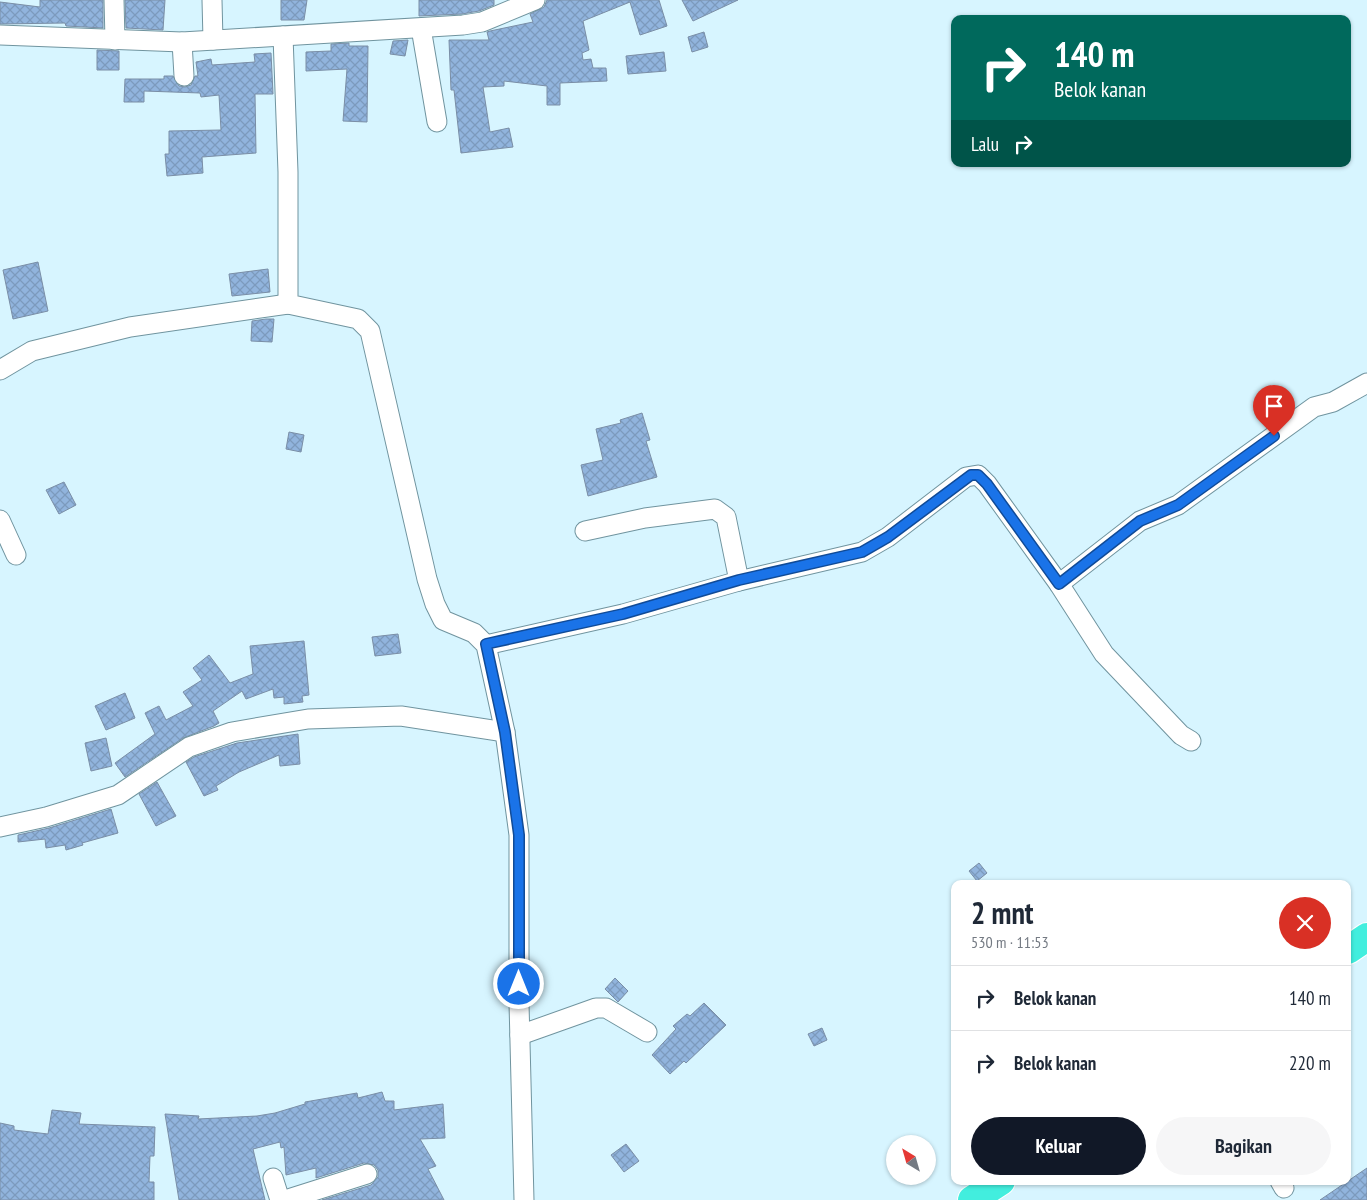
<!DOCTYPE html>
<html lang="id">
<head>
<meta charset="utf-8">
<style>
	body { margin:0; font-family:"PT Sans Narrow",sans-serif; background:#f6f6f7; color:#1f2937; height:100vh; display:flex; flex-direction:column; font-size:19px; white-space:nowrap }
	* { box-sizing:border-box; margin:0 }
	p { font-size:16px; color:#747a83 }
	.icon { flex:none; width:28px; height:28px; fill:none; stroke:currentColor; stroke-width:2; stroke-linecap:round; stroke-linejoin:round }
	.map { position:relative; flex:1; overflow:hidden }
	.details { position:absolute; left:951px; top:880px; width:400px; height:305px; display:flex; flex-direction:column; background:#fff; border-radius:10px; box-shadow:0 1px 4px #0004 }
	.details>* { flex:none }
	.guide { position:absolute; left:951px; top:15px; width:400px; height:152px; border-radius:10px; box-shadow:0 1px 4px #0004; background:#00695c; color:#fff; overflow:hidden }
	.needle { width:32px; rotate:323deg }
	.controls { position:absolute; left:886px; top:1135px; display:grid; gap:10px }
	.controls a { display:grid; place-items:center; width:50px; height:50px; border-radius:50%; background:#fff; box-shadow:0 1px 4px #0004; font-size:25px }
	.pin { position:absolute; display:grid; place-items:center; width:42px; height:42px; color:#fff; margin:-51px -21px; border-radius:50% 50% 50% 0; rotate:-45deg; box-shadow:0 0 5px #0007 }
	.pin .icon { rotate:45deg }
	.me { position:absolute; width:55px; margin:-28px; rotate:0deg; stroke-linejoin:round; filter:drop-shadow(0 0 4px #0008) }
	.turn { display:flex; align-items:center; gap:18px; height:105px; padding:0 20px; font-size:22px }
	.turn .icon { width:65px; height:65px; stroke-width:2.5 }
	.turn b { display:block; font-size:35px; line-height:42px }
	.then { display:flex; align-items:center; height:48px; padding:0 20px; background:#0003; gap:10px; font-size:19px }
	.round { display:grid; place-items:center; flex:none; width:52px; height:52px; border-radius:26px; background:#f6f6f7 }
	.summary { display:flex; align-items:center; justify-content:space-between; height:85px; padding:0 20px }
	h1 { font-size:30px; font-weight:700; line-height:38px }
	.primary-button { display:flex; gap:10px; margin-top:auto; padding:10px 20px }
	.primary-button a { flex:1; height:58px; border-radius:30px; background:#111827; color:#fff; font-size:20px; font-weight:700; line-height:58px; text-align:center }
	.primary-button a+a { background:#f6f6f7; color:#1f2937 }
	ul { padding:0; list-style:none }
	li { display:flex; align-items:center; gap:15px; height:65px; padding:0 20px; border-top:1px solid #e0e1e3 }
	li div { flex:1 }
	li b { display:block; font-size:19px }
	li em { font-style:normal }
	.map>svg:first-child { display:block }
	.building { fill:url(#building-cross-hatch); stroke:#7a8ea6 }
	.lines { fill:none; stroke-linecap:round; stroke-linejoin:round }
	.minor-casing { stroke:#70949f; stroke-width:21 }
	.highway-casing { stroke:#fff; stroke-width:30 }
	.minor { stroke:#fff; stroke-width:19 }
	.highway { stroke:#42eede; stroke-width:28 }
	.route-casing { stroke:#114b97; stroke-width:12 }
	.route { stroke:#1a73e8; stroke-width:9 }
</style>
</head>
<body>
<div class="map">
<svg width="1367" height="1200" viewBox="0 0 1367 1200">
	<defs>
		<pattern id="building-cross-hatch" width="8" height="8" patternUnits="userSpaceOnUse" patternTransform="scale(1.25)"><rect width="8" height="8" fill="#91b4dd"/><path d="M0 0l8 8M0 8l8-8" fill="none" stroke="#7c9abd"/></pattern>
	</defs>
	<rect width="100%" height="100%" fill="#d7f5ff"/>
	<g class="building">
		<polygon points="40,0 103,0 103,28 66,26 65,23 0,24 0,2 40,7"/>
		<polygon points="125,0 165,0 163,30 126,28"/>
		<polygon points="281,0 307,0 304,20 281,20"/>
		<polygon points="419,0 494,0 494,5 479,11 462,14 419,16"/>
		<polygon points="547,0 659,0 667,26 640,35 630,2 583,21 589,50 582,53 583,60 591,59 593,68 606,68 607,81 560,83 560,105 547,105 547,86 504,81 504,86 483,87 490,132 509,128 513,147 461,153 454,90 451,90 449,40 489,40 487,32 490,31 533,22 530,14 544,7"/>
		<polygon points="682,0 738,0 693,21"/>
		<polygon points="704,32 708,47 692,52 688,37"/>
		<polygon points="408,40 405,56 390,54 393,41"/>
		<polygon points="349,43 349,46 368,46 367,122 343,121 347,69 306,71 306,52 331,51 331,44"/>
		<polygon points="97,50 119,51 119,70 97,70"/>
		<polygon points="664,52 666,71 628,74 626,56"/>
		<polygon points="271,53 273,94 255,94 256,153 202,157 203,173 167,176 165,154 169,154 169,131 221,130 219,95 201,97 200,93 144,91 144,102 124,102 125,79 164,79 164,76 173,76 179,86 185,87 191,85 195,76 198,76 196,62 211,59 212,65 255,62 254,54"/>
		<polygon points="38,262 48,311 13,319 3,270"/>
		<polygon points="268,269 270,292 232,296 229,274"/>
		<polygon points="266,319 274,319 272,342 251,341 252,321"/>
		<polygon points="642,413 650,440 646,441 657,477 588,496 581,465 603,460 596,429 621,423 620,420"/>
		<polygon points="289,432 304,435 301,452 286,449"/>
		<polygon points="64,482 76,505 59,514 46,490"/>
		<polygon points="398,634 401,653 375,656 372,637"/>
		<polygon points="304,641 309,695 302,696 303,702 284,704 284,697 274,698 273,689 246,699 242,691 213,711 219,723 214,726 183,738 125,777 115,763 155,734 145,713 159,706 166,720 193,706 183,692 202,680 193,668 209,655 230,683 253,674 250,646"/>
		<polygon points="125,693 135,718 106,730 95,706"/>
		<polygon points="298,734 300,764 280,766 279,755 239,772 216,786 218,790 204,796 186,762 194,757 237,743"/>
		<polygon points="106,738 112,766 91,771 85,743"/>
		<polygon points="157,782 176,816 156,826 139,794"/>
		<polygon points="111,809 118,833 82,843 83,845 66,850 65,845 46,848 45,839 18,842 18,835 49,828"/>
		<polygon points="979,863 987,873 977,881 969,871"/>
		<polygon points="615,978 628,991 618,1002 605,989"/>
		<polygon points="704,1003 726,1025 686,1063 684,1061 670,1074 652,1055 676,1029 673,1026 687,1014 690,1016"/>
		<polygon points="822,1028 827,1040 814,1046 808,1034"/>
		<polygon points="382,1092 385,1101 394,1101 394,1110 443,1104 445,1138 420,1139 436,1166 428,1169 444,1200 322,1200 371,1185 378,1177 378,1170 374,1165 364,1163 316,1178 316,1168 286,1175 284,1147 281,1148 280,1142 253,1149 265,1200 179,1200 165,1114 199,1116 198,1119 257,1116 275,1113 305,1104 305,1102 357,1093 358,1098"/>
		<polygon points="52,1110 81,1113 79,1124 155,1127 154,1156 150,1156 149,1182 154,1182 154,1200 0,1200 0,1123 14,1126 14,1130 48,1134"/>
		<polygon points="626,1144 639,1161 624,1172 611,1155"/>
		<polygon points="1367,1168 1367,1200 1320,1200"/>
	</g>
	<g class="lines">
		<defs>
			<g id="minor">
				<polyline points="114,0 115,40"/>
				<polyline points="212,0 213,40"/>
				<polyline points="421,28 437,122"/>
				<polyline points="0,35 182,42 463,25 482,22 535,0"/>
				<polyline points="283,36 288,172 288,304 358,319 370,331 427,579 435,604 443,620 474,633 486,645 505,732 519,835 519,1003 524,1200"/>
				<polyline points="182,42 184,76"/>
				<polyline points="0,370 32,351 130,327 288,304"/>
				<polyline points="0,520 16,555"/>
				<polyline points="585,531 645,518 715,509 726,517 739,581"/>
				<polyline points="1059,584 1140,521 1178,505 1314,407 1333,402 1367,383"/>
				<polyline points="486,645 623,614 739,581 862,552 888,537 966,477 978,475 987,484 1059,584 1104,654 1181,735 1191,741"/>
				<polyline points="0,827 46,817 118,795 189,747 232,732 308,719 401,716 505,732"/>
				<polyline points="520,1035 596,1008 606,1008 647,1032"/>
				<polyline points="273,1178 280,1200"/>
				<polyline points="1280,1181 1284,1188"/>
				<polyline points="285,1200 367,1174"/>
			</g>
			<g id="highway">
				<polyline points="1348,950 1367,937"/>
				<polyline points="972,1200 1001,1181"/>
			</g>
		</defs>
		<use href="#minor" class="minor-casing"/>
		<use href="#highway" class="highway-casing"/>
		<use href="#minor" class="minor"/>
		<use href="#highway" class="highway"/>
	</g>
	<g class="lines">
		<defs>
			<polyline id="route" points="519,984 519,835 505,732 486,644 623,614 739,580 862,552 888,537 971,475 978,475 987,484 1059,584 1140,521 1178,505 1274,436"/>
		</defs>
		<use href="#route" class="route-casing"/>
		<use href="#route" class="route"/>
	</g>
</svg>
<div class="controls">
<a><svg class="needle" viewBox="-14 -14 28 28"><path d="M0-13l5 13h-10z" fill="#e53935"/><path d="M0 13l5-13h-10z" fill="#747a83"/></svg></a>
</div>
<div class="pin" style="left:1274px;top:436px;background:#d93025"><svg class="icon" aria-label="arrive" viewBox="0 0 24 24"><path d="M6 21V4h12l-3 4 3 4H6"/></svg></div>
<svg class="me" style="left:519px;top:984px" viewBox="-20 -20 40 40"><circle r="17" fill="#1a73e8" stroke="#fff" stroke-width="3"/><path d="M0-11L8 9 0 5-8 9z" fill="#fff"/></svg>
<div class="guide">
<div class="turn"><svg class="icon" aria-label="right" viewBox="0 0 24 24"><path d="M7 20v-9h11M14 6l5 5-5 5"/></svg><div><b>140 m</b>Belok kanan</div></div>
<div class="then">Lalu<svg class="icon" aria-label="right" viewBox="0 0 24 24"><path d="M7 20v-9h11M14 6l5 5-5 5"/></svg></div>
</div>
<section class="details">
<div class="summary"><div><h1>2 mnt</h1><p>530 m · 11:53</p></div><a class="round" style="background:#d93025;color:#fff"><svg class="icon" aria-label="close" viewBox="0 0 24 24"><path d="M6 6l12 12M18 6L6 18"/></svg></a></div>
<ul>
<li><svg class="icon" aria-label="right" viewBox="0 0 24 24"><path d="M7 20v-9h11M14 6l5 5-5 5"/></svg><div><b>Belok kanan</b></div><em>140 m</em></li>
<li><svg class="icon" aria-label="right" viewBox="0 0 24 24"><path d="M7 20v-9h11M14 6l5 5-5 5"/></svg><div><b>Belok kanan</b></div><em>220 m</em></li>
</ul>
<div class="primary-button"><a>Keluar</a><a>Bagikan</a></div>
</section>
</div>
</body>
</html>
